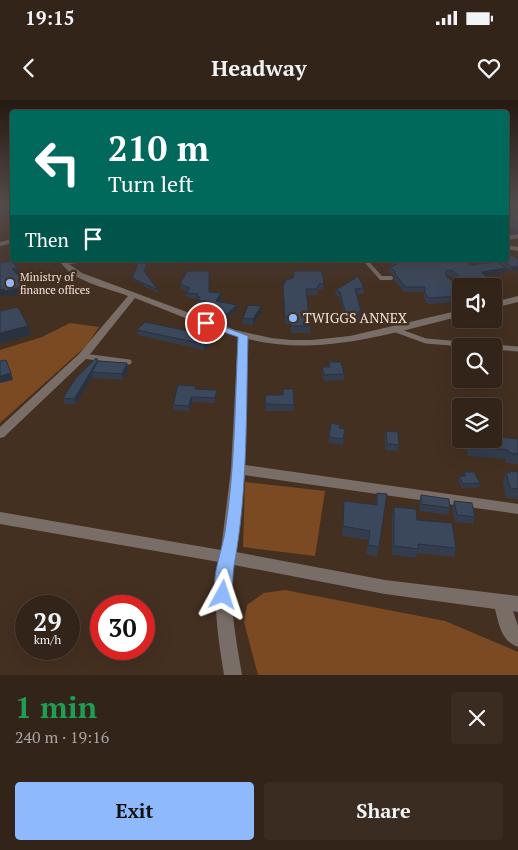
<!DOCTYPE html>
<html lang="en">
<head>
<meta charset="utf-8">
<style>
	body { margin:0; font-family:"PT Serif",serif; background:#3b2c22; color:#f1f3f6; height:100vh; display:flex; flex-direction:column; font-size:19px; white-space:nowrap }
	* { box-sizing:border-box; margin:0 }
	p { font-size:16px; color:#a9a4a2 }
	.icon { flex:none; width:28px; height:28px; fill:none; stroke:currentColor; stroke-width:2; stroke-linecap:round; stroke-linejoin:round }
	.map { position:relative; height:575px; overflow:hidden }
	.side { display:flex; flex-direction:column; background:#332419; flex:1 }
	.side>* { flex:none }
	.hud { position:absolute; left:10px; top:10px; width:499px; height:152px; border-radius:5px; box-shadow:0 5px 20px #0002,0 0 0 1px #4e4138; background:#00695c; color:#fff; overflow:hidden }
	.fabs { position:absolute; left:452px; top:178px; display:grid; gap:10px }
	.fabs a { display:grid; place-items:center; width:50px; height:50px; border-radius:5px; background:#332419; box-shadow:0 5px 20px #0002,0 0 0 1px #4e4138; font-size:25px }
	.speed { position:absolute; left:15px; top:495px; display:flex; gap:10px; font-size:25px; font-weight:700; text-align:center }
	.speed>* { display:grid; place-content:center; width:65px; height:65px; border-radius:50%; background:#332419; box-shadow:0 5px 20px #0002,0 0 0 1px #4e4138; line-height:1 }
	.speed small { font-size:12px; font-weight:400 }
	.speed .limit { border:8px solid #d22; background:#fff; color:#111 }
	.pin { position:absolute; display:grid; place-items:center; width:42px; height:42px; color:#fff; margin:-21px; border:2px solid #fff; border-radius:50%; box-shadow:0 1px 5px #0007 }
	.me { position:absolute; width:55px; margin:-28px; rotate:5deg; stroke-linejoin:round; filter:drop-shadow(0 0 4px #0008) }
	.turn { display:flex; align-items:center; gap:18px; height:105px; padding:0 15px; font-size:22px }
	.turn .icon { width:65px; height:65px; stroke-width:2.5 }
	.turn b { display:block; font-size:35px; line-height:42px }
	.then { display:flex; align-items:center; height:48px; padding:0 15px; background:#0003; gap:10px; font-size:19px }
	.round { display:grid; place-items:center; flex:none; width:52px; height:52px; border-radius:5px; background:#3b2c22 }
	.overview { display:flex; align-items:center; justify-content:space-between; height:85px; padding:0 15px }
	h1 { font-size:30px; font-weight:700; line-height:38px; color:#1e9e55 }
	.action { display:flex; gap:10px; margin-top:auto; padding:10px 15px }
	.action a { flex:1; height:58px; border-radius:5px; background:#8eb9fd; color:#111; font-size:20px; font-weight:700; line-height:58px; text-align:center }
	.action a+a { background:#3b2c22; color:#f1f3f6 }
	.status { display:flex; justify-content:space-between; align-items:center; height:35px; padding:0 25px; background:#332419; direction:ltr }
	.status svg { height:14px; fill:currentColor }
	header { display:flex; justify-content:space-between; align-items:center; height:65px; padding:0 15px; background:#332419; font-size:22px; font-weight:700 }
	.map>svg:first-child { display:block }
	.green { fill:#7c4a22 }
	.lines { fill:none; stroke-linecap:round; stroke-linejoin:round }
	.lane-far1 { stroke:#796e67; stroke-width:4 }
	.lane { stroke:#796e67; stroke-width:5 }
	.street { fill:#796e67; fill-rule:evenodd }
	.wall { fill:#333d4e }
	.shaded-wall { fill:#293240 }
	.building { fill:#3b475b; stroke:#293240 }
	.route { fill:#8eb9fd; stroke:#5c78a4 }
	.poi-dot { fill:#8eb9fd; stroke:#443021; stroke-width:2 }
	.labels { text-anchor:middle; stroke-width:5; stroke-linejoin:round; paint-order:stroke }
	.far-poi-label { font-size:11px; fill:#f2e5dc; stroke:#443021; text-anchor:start }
	.poi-label { font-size:14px; fill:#f2e5dc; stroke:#443021; text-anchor:start }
</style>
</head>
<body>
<div class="status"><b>19:15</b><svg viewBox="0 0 49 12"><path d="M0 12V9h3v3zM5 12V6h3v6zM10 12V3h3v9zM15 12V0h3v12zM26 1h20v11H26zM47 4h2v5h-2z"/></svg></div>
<header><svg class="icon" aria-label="back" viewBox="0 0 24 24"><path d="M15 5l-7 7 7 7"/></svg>Headway<svg class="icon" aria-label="heart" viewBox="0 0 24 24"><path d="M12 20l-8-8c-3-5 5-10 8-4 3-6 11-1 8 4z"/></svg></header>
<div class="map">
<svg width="518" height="575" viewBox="0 0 518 575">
	<rect width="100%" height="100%" fill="#443021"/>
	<g class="green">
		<polygon points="70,223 99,227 86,246 0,323 0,250 42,237"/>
		<polygon points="245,382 325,391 315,456 243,447"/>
		<polygon points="285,490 445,521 518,552 518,575 258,575 244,522 247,505 264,493"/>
	</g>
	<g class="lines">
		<polyline class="lane-far1" points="365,160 381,178 391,178"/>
		<g class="lane">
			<polyline points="393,229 426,241 487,246"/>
			<polyline points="494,247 518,249"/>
			<polyline points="83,256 129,262"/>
		</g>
		<g class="street">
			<polygon points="518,134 518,138 506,140 506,136"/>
			<polygon points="12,139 12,143 0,146 0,142"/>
			<polygon points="506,145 518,147 518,151 506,149"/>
			<path d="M59 160H91L87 162 69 164 82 173 235 230 271 238 291 240H312L350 236 461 210V216C391 233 321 257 248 239L245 365 518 404V414L244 375 236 452 385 480 518 496V512L513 511 518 526V547C501 541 499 524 495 509L385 494 234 465C228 502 236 538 242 575H224C218 537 212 501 219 462L0 424V412L221 450 231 369 238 236 208 227 135 198 87 258 4 337 0 338V327L79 254 128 196C105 187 72 182 59 160Z"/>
			<polygon points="518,196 518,202 494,208 494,202"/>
		</g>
	</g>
	<g class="wall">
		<polygon points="506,105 518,105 518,133 512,133 506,126"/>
		<polygon points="518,159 518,170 511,171 495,160"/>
		<polygon points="388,160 463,160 470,165 505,173 485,176 490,180 488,185 471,186 463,186 452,176 447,175 446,176 461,188 461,201 428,204 424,199 424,192 404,192 394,180 394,176 389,172 389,167 393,166 388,161"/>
		<polygon points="147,166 145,172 158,190 158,193 133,180 132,178"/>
		<polygon points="180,184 209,192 221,198 219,201 237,205 237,210 227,218 199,211 199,207 201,205 198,205 198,201 197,201 197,199 186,197 186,193 187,191 181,189"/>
		<polygon points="324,184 323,190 318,190 317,195 307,195 310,226 310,233 291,233 291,224 285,224 283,186"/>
		<polygon points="364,188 363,194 356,194 361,211 360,221 345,221 340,197 335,195 336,190"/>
		<polygon points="261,212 253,225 243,224 243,218"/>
		<polygon points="137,230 212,236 212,242 204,250 138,235"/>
		<polygon points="98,261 127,263 128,269 123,280 93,278 92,277 76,304 64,304 63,298"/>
		<polygon points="329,262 344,274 344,280 324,281 322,273 322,267 328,267"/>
		<polygon points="458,266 461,266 461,277 457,273"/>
		<polygon points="464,279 481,279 468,282"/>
		<polygon points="197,289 217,295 215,303 192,302 189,311 173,310 173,305"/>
		<polygon points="266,295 294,305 294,311 265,311"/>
		<polygon points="331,323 339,328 345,329 343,345 328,343"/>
		<polygon points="386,331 399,345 397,351 385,350 385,337"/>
		<polygon points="467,339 518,339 518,364 506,363 505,359 468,356 466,345"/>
		<polygon points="510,371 518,372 518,399 506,398 503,382 506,372 509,372"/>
		<polygon points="464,372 480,383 479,387 462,388 458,380 459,376 464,376"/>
		<polygon points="377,393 387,394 377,457 366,454 369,440 342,436 344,401 375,405"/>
		<polygon points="421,395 450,408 448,415 420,411 419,402"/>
		<polygon points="454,401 475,417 473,424 455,422 452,408"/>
		<polygon points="394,407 417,420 456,448 454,457 417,453 416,458 392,455 392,416"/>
	</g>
	<g class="shaded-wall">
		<polygon points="518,166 518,170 511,171 512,167"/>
		<polygon points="18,167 20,174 14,175 12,169"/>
		<polygon points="506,168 505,173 479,177 481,172"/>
		<polygon points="28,185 29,191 7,197 6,191"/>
		<polygon points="4,189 6,196 0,196 0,190"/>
		<polygon points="221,193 221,198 216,205 216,201"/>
		<polygon points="237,205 237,210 227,218 227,214"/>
		<polygon points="261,206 261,212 253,225 253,219"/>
		<polygon points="28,226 31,235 0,243 0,233"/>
		<polygon points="212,236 212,242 204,250 204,244"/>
		<polygon points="98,260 92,272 92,277 76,304 74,299"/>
		<polygon points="127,263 128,269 123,280 122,274"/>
		<polygon points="11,273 13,280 0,283 0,276"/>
		<polygon points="469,279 481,279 468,282"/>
		<polygon points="217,290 217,295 215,303 215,298"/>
		<polygon points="191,297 192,302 189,311 189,306"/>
	</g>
	<g class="building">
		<polygon points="506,105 518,105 518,130 512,130 506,123"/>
		<polygon points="506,154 510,154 518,159 518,166 512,167 502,160 506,160"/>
		<polygon points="393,160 463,160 470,165 497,162 506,168 481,172 490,180 465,182 453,171 448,170 446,172 446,176 461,188 461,196 429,198 425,193 425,187 405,187 395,174 395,171 389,167 397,164"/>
		<polygon points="10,161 18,167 12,169 28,185 6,191 4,189 0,190 0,163"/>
		<polygon points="138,163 147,163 144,171 158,190 132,178"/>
		<polygon points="187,171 209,171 209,192 221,193 216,201 237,205 227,214 199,207 207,201 198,200 200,197 196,196 198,194 186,193 190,188 180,184"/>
		<polygon points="294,171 322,171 324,184 319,184 317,189 306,189 310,226 291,226 291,217 285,217 283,186 286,180 293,178"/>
		<polygon points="358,176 364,188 355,189 361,211 359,211 360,215 346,216 340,192 336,190"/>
		<polygon points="248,205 261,206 253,219 243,218"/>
		<polygon points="18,207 28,226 0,233 0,211"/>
		<polygon points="145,222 212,236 204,244 137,230"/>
		<polygon points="96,258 98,260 74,299 63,298 76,278"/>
		<polygon points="6,260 11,273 0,276 0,261"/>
		<polygon points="98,261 127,263 122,274 92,272"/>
		<polygon points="329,262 341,262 344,274 324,275 322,267 330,267"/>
		<polygon points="178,285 196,286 195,289 217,290 215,298 191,297 189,306 173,305"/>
		<polygon points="283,289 293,289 294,305 265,304 266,295 283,295"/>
		<polygon points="331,323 340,325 339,328 345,329 343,339 329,337"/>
		<polygon points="386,331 398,332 399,345 387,344"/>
		<polygon points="494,336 518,339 518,354 509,353 508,350 471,346 469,339 494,339"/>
		<polygon points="510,371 518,372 518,389 510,388 506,372 510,373"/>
		<polygon points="464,372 474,372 480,383 463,384 459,376 466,376"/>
		<polygon points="377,393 387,394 379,447 368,445 370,431 343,426 344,401 377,405"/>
		<polygon points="421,395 449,399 450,408 421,404"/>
		<polygon points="454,401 472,403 475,417 457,415"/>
		<polygon points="394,407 416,409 417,420 452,423 456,448 418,444 419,449 394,446"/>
	</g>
	<linearGradient id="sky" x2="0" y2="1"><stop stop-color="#251a12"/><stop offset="0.56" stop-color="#564e4e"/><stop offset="1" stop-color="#564e4e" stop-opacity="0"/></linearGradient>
	<rect width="518" height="186" fill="url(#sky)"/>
	<path class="route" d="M206 220 248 236C246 313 248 390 234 466 232 477 234 490 229 500L223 502 217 500C209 483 222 451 225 432 235 368 235 302 238 237L203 225 201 223Z"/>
	<g class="poi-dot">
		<circle cx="10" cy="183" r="5"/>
		<circle cx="293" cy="218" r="5"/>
	</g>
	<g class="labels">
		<g class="far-poi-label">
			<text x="20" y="181">Ministry of<tspan x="20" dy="13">finance offices</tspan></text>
		</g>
		<g class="poi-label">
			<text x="303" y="223">TWIGGS ANNEX</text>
		</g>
	</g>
</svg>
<div class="fabs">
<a><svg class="icon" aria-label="sound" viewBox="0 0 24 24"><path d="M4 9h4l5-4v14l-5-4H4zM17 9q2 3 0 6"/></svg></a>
<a><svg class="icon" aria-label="search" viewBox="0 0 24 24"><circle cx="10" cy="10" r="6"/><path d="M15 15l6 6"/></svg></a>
<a><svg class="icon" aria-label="layers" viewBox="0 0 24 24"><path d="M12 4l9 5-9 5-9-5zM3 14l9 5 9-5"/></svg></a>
</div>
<div class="speed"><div>29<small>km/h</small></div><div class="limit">30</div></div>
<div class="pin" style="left:206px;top:223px;background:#d93025"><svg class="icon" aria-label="arrive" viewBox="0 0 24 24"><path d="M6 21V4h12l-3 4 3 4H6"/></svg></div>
<svg class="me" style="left:223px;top:495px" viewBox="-20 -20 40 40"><path d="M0-17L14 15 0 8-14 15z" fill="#8eb9fd" stroke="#fff" stroke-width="4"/></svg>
<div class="hud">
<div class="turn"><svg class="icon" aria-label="left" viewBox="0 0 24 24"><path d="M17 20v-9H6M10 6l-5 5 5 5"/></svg><div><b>210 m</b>Turn left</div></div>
<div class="then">Then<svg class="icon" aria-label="arrive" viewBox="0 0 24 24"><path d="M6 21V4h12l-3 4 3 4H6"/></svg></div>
</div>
</div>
<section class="side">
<div class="overview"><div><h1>1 min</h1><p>240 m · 19:16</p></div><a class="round"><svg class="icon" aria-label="close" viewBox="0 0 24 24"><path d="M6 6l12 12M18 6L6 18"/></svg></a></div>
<div class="action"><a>Exit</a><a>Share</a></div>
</section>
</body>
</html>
